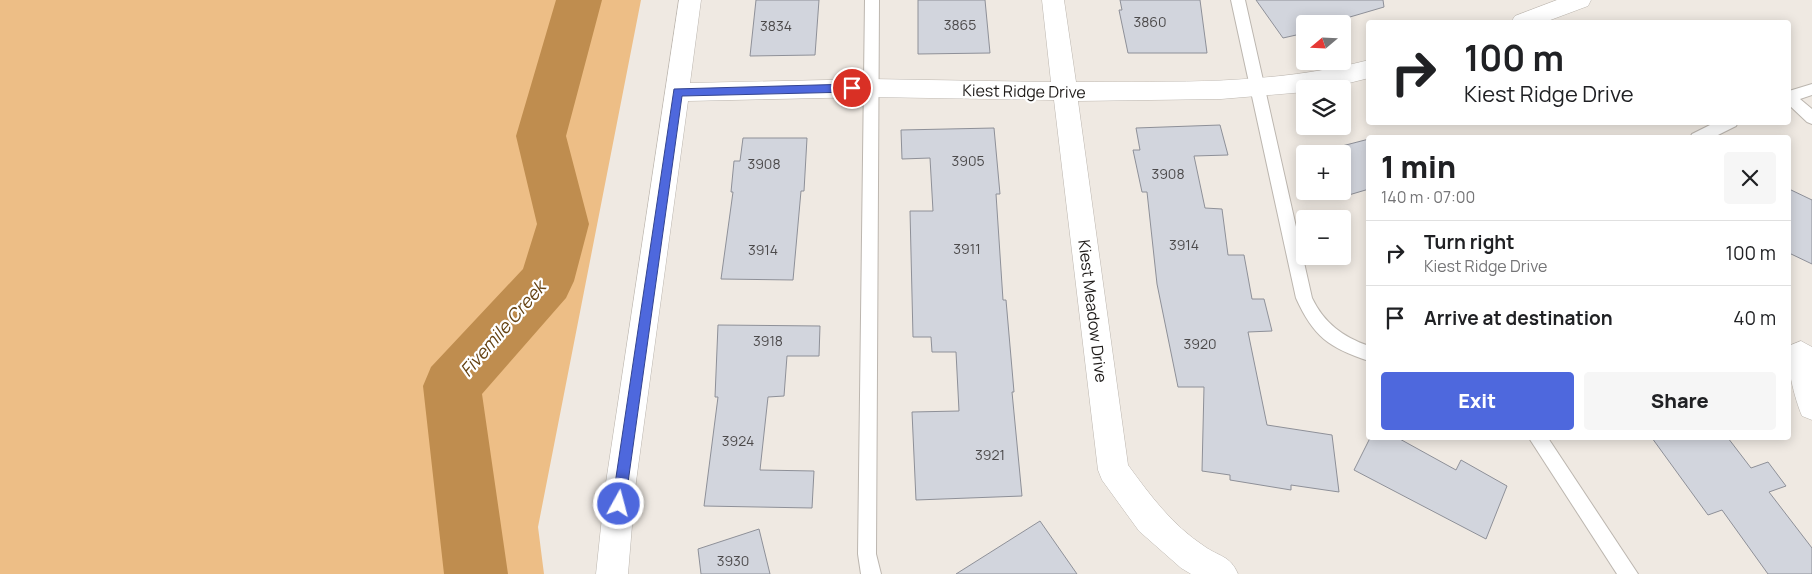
<!DOCTYPE html>
<html lang="en">
<head>
<meta charset="utf-8">
<style>
	body { margin:0; font-family:Manrope,sans-serif; background:#f6f6f6; color:#202124; height:100vh; display:flex; flex-direction:column; font-size:19px; white-space:nowrap }
	* { box-sizing:border-box; margin:0 }
	p { font-size:16px; color:#757577 }
	.icon { flex:none; width:28px; height:28px; fill:none; stroke:currentColor; stroke-width:2; stroke-linecap:round; stroke-linejoin:round }
	.map { position:relative; flex:1; overflow:hidden }
	.drawer { position:absolute; left:1366px; top:135px; width:425px; height:305px; display:flex; flex-direction:column; background:#fff; border-radius:5px; box-shadow:0 2px 12px #0003 }
	.drawer>* { flex:none }
	.banner { position:absolute; left:1366px; top:20px; width:425px; height:105px; border-radius:5px; box-shadow:0 2px 12px #0003; background:#fff; color:#202124; overflow:hidden }
	.needle { width:32px; rotate:251deg }
	.controls { position:absolute; left:1296px; top:15px; display:grid; gap:10px }
	.controls a { display:grid; place-items:center; width:55px; height:55px; border-radius:5px; background:#fff; box-shadow:0 2px 12px #0003; font-size:25px }
	.pin { position:absolute; display:grid; place-items:center; width:42px; height:42px; color:#fff; margin:-21px; border:2px solid #fff; border-radius:50%; box-shadow:0 1px 5px #0007 }
	.me { position:absolute; width:55px; margin:-28px; rotate:7deg; stroke-linejoin:round; filter:drop-shadow(0 0 4px #0008) }
	.turn { display:flex; align-items:center; gap:18px; height:105px; padding:0 15px; font-size:22px }
	.turn .icon { width:65px; height:65px; stroke-width:2.5 }
	.turn b { display:block; font-size:35px; line-height:42px }
	.round { display:grid; place-items:center; flex:none; width:52px; height:52px; border-radius:5px; background:#f6f6f6 }
	.summary { display:flex; align-items:center; justify-content:space-between; height:85px; padding:0 15px }
	h1 { font-size:30px; font-weight:800; line-height:38px }
	.cta { display:flex; gap:10px; margin-top:auto; padding:10px 15px }
	.cta a { flex:1; height:58px; border-radius:5px; background:#4e68dd; color:#fff; font-size:20px; font-weight:800; line-height:58px; text-align:center }
	.cta a+a { background:#f6f6f6; color:#202124 }
	ul { padding:0; list-style:none }
	li { display:flex; align-items:center; gap:15px; height:65px; padding:0 15px; border-top:1px solid #e0e0e0 }
	li div { flex:1 }
	li b { display:block; font-size:19px }
	li em { font-style:normal }
	.map>svg:first-child { display:block }
	.green { fill:#edbe86 }
	.lines { fill:none; stroke-linecap:round; stroke-linejoin:round }
	.river { fill:#bf8d4f; fill-rule:evenodd }
	.building { fill:#d2d5dd; stroke:#8e9098 }
	.service-casing { stroke:#bcb6af; stroke-width:2 }
	.minor-casing { stroke:#bcb6af; stroke-width:1 }
	.service { fill:#fff; fill-rule:evenodd }
	.minor { fill:#fff; fill-rule:evenodd }
	.route { fill:#4e68dd; stroke:#334490 }
	.labels { text-anchor:middle; stroke-width:4.5; stroke-linejoin:round; paint-order:stroke }
	.number-label { font-size:14px; fill:#4c4a4b }
	.street-label { font-size:16px; fill:#1f1c1a; stroke:#fff }
	.water-label { font-size:18px; font-style:italic; fill:#664313; stroke:#fff }
</style>
</head>
<body>
<div class="map">
<svg width="1812" height="574" viewBox="0 0 1812 574">
	<rect width="100%" height="100%" fill="#efe9e2"/>
	<polygon class="green" points="0,0 641,0 538,527 544,574 0,574"/>
	<g class="lines">
		<polygon class="river" points="556,0 602,0 566,136 589,224 574,281 566,298 482,394 508,574 444,574 423,386 431,367 523,269 537,224 516,136"/>
	</g>
	<g class="building">
		<polygon points="756,0 819,0 815,55 750,56"/>
		<polygon points="918,0 985,0 990,53 918,54"/>
		<polygon points="1120,0 1200,0 1207,53 1128,53 1119,10 1122,10"/>
		<polygon points="1256,0 1383,0 1384,7 1326,24 1305,24 1305,33 1283,38"/>
		<polygon points="1220,125 1228,155 1194,156 1205,208 1222,209 1228,255 1244,255 1252,299 1264,299 1272,331 1248,332 1267,425 1332,435 1339,492 1291,485 1291,490 1230,480 1230,475 1202,471 1204,387 1178,387 1157,284 1147,192 1142,192 1133,150 1140,150 1136,128"/>
		<polygon points="994,128 1000,194 996,194 1003,300 1006,300 1014,392 1012,392 1022,496 916,500 912,412 959,411 956,352 932,352 931,337 913,337 910,211 933,211 930,158 902,159 901,130"/>
		<polygon points="743,138 807,138 804,191 801,191 793,280 721,279 733,192 731,192 734,161 740,161"/>
		<polygon points="1369,139 1369,189 1342,197 1342,146"/>
		<polygon points="1789,189 1812,200 1812,264 1789,253"/>
		<polygon points="718,325 820,326 819,356 787,356 784,396 768,397 760,470 814,471 812,508 704,506 718,397 715,397"/>
		<polygon points="1370,438 1398,438 1456,470 1461,460 1507,486 1486,539 1354,470"/>
		<polygon points="1652,438 1728,438 1751,468 1768,462 1786,486 1769,492 1812,548 1812,574 1768,574 1722,510 1708,515"/>
		<polygon points="1040,521 1077,574 956,574"/>
		<polygon points="759,529 770,574 701,574 698,549"/>
	</g>
	<g class="lines">
		<defs>
			<g id="service">
				<polygon points="865,0 879,0 876,554 881,574 861,574 858,554"/>
				<path d="M1231 0H1245L1312 298C1324 323 1343 337 1369 346V361C1329 348 1313 336 1296 298Z"/>
				<polygon points="1812,84 1812,95 1800,99 1812,109 1812,124 1807,122 1789,105 1789,91"/>
				<polygon points="1716,122 1738,122 1736,126 1712,138 1690,138 1692,134"/>
				<polygon points="1529,438 1548,438 1638,574 1617,574"/>
			</g>
			<g id="minor">
				<path d="M679 0H701L690 83 870 79 1051 82 1042 0H1064L1076 82C1174 82 1273 85 1369 60V78L1325 89H1305V92L1221 99 1078 101 1128 465C1150 495 1172 525 1204 546 1219 557 1230 555 1238 574H1191L1181 568 1139 531 1102 480 1098 470 1054 100 870 97 688 101 635 489 628 574H596L605 489Z"/>
				<polygon points="1557,0 1591,0 1588,6 1545,22 1511,22 1515,16"/>
				<path d="M1801 341 1812 347V420L1802 416C1795 400 1784 360 1791 345Z"/>
			</g>
		</defs>
		<use href="#service" class="service-casing"/>
		<use href="#minor" class="minor-casing"/>
		<use href="#service" class="service"/>
		<use href="#minor" class="minor"/>
	</g>
	<polygon class="route" points="852,84 857,88 852,92 682,96 625,504 623,509 619,511 614,509 612,504 674,89"/>
	<g class="labels">
		<g class="number-label">
			<text x="1150" y="27">3860</text>
			<text x="960" y="30">3865</text>
			<text x="776" y="31">3834</text>
			<text x="968" y="166">3905</text>
			<text x="764" y="169">3908</text>
			<text x="1168" y="179">3908</text>
			<text x="1184" y="250">3914</text>
			<text x="967" y="254">3911</text>
			<text x="763" y="255">3914</text>
			<text x="768" y="346">3918</text>
			<text x="1200" y="349">3920</text>
			<text x="738" y="446">3924</text>
			<text x="990" y="460">3921</text>
			<text x="733" y="566">3930</text>
		</g>
		<g class="street-label">
			<text transform="translate(1024 91) rotate(1)" y="6">Kiest Ridge Drive</text>
			<text transform="translate(1093 311) rotate(83)" y="6">Kiest Meadow Drive</text>
		</g>
		<g class="water-label">
			<text transform="translate(503 329) rotate(-49)" y="6">Fivemile Creek</text>
		</g>
	</g>
</svg>
<div class="controls">
<a><svg class="needle" viewBox="-14 -14 28 28"><path d="M0-13l5 13h-10z" fill="#e53935"/><path d="M0 13l5-13h-10z" fill="#757577"/></svg></a>
<a><svg class="icon" aria-label="layers" viewBox="0 0 24 24"><path d="M12 4l9 5-9 5-9-5zM3 14l9 5 9-5"/></svg></a>
<a>+</a>
<a>−</a>
</div>
<div class="pin" style="left:852px;top:88px;background:#d93025"><svg class="icon" aria-label="arrive" viewBox="0 0 24 24"><path d="M6 21V4h12l-3 4 3 4H6"/></svg></div>
<svg class="me" style="left:619px;top:504px" viewBox="-20 -20 40 40"><circle r="17" fill="#4e68dd" stroke="#fff" stroke-width="3"/><path d="M0-11L8 9 0 5-8 9z" fill="#fff"/></svg>
<div class="banner">
<div class="turn"><svg class="icon" aria-label="right" viewBox="0 0 24 24"><path d="M7 20v-9h11M14 6l5 5-5 5"/></svg><div><b>100 m</b>Kiest Ridge Drive</div></div>
</div>
<section class="drawer">
<div class="summary"><div><h1>1 min</h1><p>140 m · 07:00</p></div><a class="round"><svg class="icon" aria-label="close" viewBox="0 0 24 24"><path d="M6 6l12 12M18 6L6 18"/></svg></a></div>
<ul>
<li><svg class="icon" aria-label="right" viewBox="0 0 24 24"><path d="M7 20v-9h11M14 6l5 5-5 5"/></svg><div><b>Turn right</b><p>Kiest Ridge Drive</p></div><em>100 m</em></li>
<li><svg class="icon" aria-label="arrive" viewBox="0 0 24 24"><path d="M6 21V4h12l-3 4 3 4H6"/></svg><div><b>Arrive at destination</b></div><em>40 m</em></li>
</ul>
<div class="cta"><a>Exit</a><a>Share</a></div>
</section>
</div>
</body>
</html>
